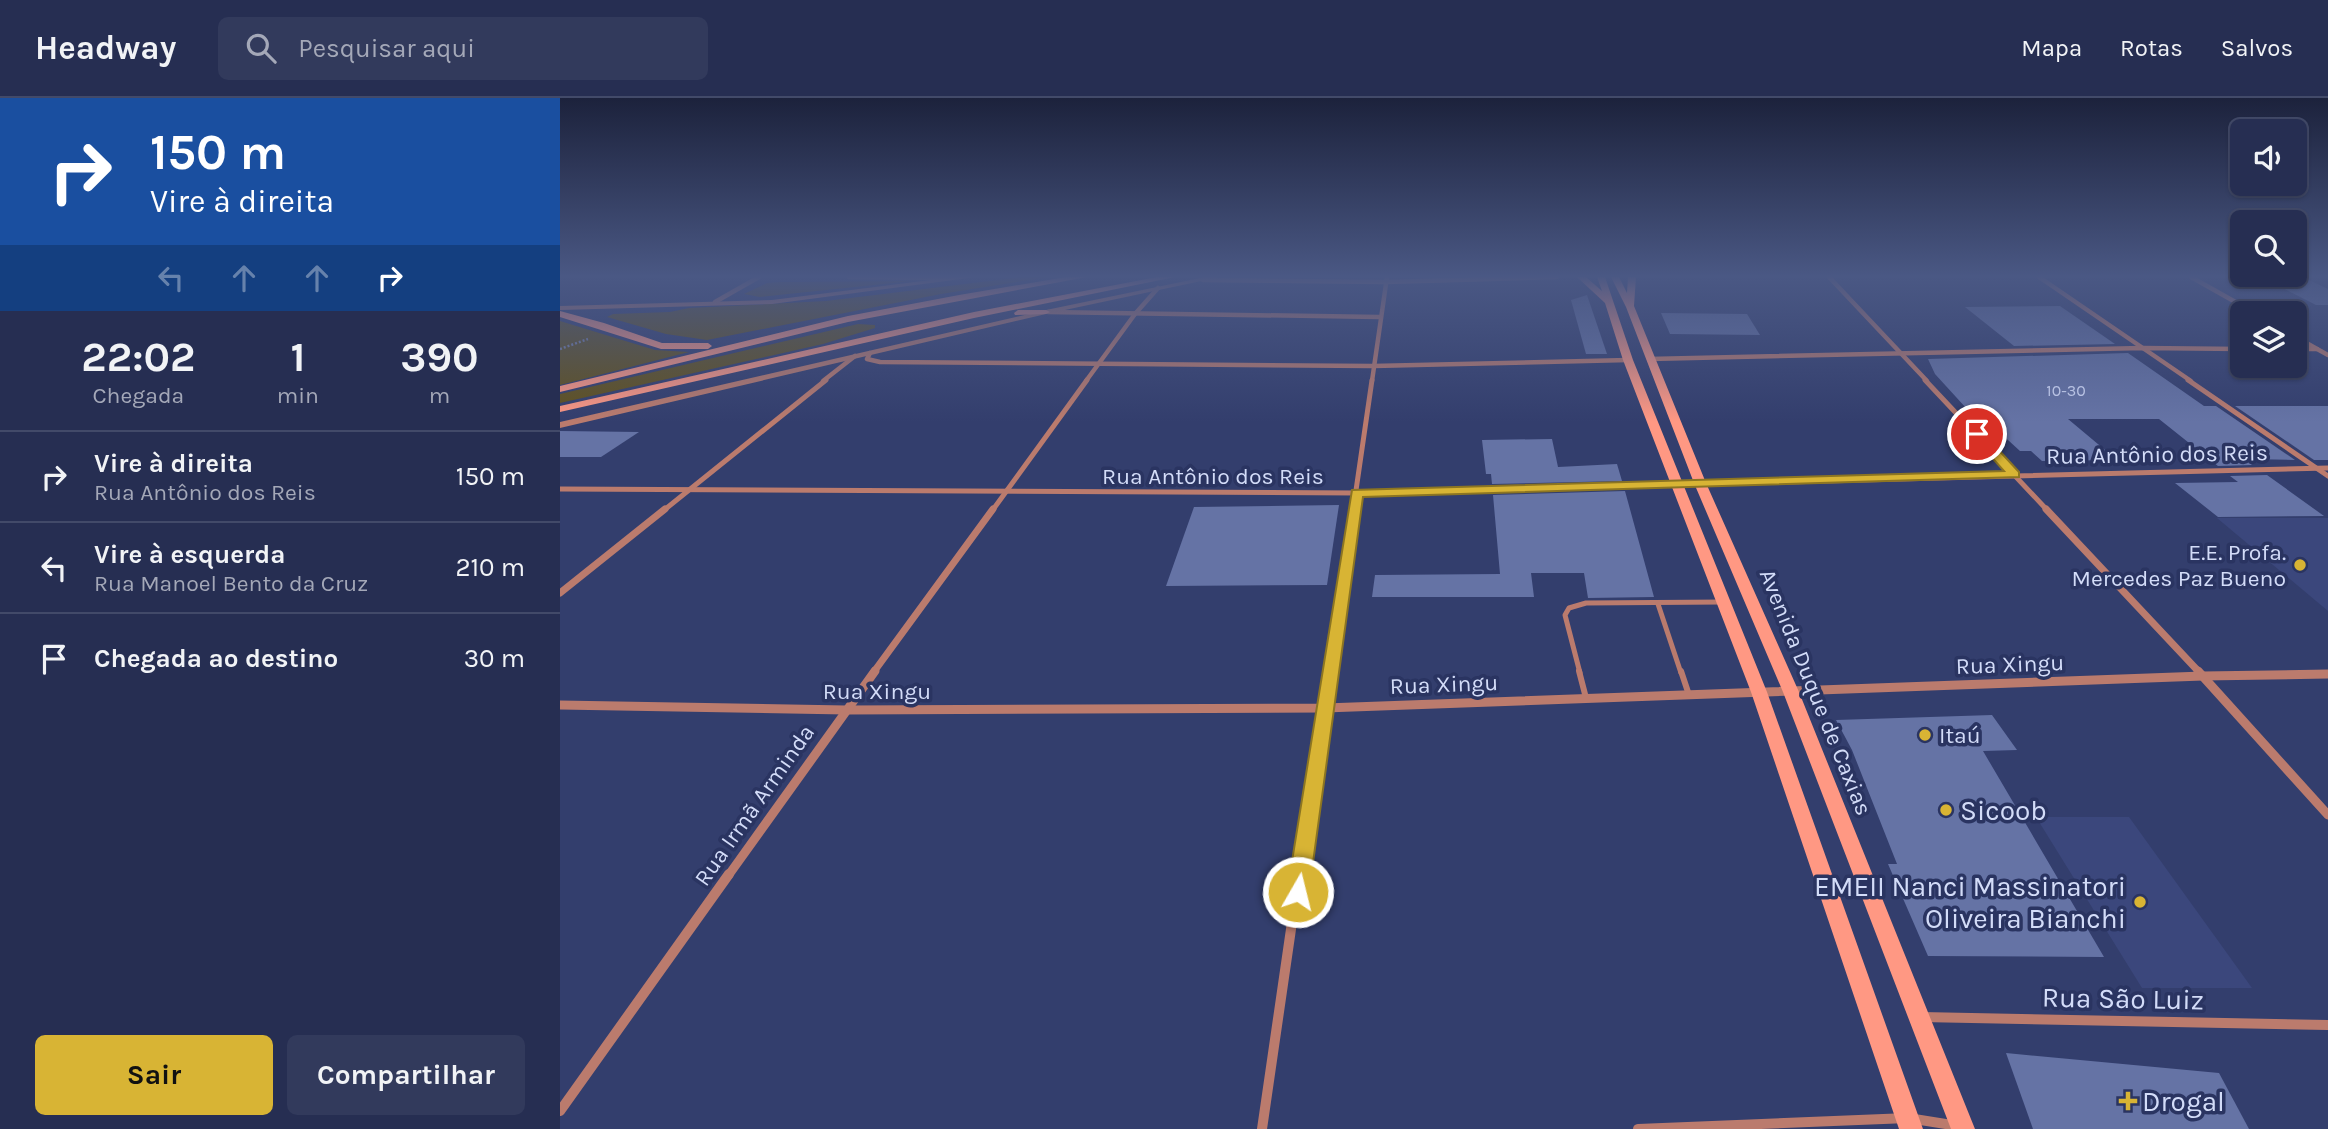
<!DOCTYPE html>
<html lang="pt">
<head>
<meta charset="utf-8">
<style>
	body { margin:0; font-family:Karla,sans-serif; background:#323a5c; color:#f1f3f6; height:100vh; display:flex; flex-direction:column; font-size:26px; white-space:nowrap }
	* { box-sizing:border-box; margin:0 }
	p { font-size:23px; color:#a4a8b8 }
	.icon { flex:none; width:38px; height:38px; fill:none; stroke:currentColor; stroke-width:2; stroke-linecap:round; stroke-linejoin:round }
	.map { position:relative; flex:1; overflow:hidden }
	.drawer { display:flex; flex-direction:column; background:#262e52; width:560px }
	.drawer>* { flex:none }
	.guide { background:#1a4fa0; color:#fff; overflow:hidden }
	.fabs { position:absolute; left:1670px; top:21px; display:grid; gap:14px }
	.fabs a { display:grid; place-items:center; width:77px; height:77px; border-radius:10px; background:#262e52; box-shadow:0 2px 5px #0004,0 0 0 2px #424a69; font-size:35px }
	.pin { position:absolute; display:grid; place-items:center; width:60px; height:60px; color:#fff; margin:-30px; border:4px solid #fff; border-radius:50%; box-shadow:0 2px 7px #0007 }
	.me { position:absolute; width:77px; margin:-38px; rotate:8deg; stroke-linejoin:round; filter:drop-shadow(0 0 5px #0008) }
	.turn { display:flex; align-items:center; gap:24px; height:147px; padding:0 35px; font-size:32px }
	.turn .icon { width:91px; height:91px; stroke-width:2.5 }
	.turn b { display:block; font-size:49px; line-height:60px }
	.lanes { display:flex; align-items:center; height:66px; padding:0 35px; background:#0003; justify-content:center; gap:35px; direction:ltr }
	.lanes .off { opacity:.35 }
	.eta { display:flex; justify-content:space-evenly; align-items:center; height:119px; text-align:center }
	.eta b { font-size:42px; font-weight:700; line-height:49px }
	.button { display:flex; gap:14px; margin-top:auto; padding:14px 35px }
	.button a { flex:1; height:80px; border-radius:10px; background:#d8b434; color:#111; font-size:28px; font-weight:700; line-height:80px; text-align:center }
	.button a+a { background:#323a5c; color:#f1f3f6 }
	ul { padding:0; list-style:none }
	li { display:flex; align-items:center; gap:21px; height:91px; padding:0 35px; border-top:2px solid #424a69 }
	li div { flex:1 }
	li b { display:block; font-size:26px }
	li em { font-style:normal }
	header { display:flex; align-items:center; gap:42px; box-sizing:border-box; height:98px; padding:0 35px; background:#262e52; border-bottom:2px solid #424a69 }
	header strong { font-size:33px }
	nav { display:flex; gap:38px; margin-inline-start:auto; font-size:24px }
	.search { width:490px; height:63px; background:#323a5c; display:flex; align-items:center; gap:18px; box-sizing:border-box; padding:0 24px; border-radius:10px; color:#a4a8b8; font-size:26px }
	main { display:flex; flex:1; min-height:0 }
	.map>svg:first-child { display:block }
	.built { fill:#3b477c }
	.green { fill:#61511c }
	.building { fill:#6573a5 }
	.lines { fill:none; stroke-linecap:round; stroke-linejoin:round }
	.path { stroke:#7b85ab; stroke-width:2.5; stroke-dasharray:2 2; stroke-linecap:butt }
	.service-far1 { stroke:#bb7b6d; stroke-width:5 }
	.service { stroke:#bb7b6d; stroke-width:6 }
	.minor-far4 { stroke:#bb7b6d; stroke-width:4.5 }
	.minor-far3 { stroke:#bb7b6d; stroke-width:5 }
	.minor-far2 { stroke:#bb7b6d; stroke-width:7 }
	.minor-far1 { stroke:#bb7b6d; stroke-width:9 }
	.minor { stroke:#bb7b6d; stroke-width:10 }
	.tertiary { fill:#bb7b6d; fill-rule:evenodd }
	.secondary { fill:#ff9883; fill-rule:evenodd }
	.route { fill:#d8b434; stroke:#8c7522; stroke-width:2 }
	.poi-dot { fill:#d8b434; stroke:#2a3461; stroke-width:2.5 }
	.labels { text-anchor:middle; stroke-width:7; stroke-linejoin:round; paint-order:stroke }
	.far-number-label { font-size:16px; fill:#b8c2e3 }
	.street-label { font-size:23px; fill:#d3dcf8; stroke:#2a3461 }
	.poi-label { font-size:23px; fill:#d3dcf8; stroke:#2a3461; text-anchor:end }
	.near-poi-label { font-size:28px; fill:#d3dcf8; stroke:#2a3461; text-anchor:start }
	.near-street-label { font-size:28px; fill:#d3dcf8; stroke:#2a3461 }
</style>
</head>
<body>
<header>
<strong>Headway</strong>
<div class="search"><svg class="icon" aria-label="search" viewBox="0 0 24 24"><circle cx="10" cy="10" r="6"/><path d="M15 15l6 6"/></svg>Pesquisar aqui</div>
<nav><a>Mapa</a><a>Rotas</a><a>Salvos</a></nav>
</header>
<main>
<section class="drawer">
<div class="guide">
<div class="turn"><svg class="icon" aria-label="right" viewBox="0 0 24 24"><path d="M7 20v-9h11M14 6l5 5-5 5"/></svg><div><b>150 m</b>Vire à direita</div></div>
<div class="lanes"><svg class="icon off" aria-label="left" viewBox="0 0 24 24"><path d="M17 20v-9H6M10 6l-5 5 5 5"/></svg><svg class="icon off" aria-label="ahead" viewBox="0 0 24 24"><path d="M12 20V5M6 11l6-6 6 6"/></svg><svg class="icon off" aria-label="ahead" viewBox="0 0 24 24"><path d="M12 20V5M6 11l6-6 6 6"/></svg><svg class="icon" aria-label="right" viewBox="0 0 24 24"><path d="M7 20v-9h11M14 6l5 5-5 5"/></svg></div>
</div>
<div class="eta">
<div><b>22:02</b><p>Chegada</p></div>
<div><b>1</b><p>min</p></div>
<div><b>390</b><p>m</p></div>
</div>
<ul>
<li><svg class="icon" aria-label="right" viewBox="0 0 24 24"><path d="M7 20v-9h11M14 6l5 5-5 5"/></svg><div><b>Vire à direita</b><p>Rua Antônio dos Reis</p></div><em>150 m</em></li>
<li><svg class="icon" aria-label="left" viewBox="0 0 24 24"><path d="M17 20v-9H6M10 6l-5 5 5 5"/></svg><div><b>Vire à esquerda</b><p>Rua Manoel Bento da Cruz</p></div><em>210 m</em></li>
<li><svg class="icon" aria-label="arrive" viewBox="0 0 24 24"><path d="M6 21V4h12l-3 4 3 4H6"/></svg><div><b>Chegada ao destino</b></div><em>30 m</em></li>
</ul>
<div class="button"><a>Sair</a><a>Compartilhar</a></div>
</section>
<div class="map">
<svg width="1768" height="1031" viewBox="0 0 1768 1031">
	<rect width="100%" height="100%" fill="#333e6d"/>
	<g class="built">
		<polygon points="1657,420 1768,420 1768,513"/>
		<polygon points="1476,719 1569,719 1692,890 1582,890"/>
	</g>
	<g class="green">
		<polygon points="462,179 488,179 381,196 147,242 106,236 47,219 53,216 110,214 129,210 266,203"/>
		<polygon points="351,183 200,199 184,196 207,185 220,184"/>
		<polygon points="0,223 95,252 129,254 0,287"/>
		<polygon points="298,226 315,227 315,230 263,246 0,305 0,296"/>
	</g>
	<g class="building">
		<polygon points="1709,179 1743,179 1768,191 1768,207 1756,207 1707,182"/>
		<polygon points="1027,197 1047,256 1026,256 1011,202"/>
		<polygon points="1500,208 1555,246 1454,248 1405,209"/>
		<polygon points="1101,215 1187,216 1200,237 1110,236"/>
		<polygon points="1568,255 1644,308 1656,308 1735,362 1685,361 1692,367 1658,368 1599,321 1508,321 1557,362 1482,363 1471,353 1460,353 1426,322 1417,322 1375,276 1368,261"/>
		<polygon points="1675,308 1768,308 1768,362 1754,362"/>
		<polygon points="0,333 79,334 41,359 0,359"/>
		<polygon points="992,341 998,369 1057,366 1062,383 932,386 931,376 926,376 922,342"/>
		<polygon points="1707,377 1764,418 1658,419 1615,385 1678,384 1670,378"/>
		<polygon points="1065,393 1094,499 1028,500 1024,475 971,475 974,499 812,499 815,477 940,476 933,397"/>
		<polygon points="779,407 767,487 606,488 634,409"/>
		<polygon points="1432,617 1457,652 1423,653 1544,859 1368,858 1328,766 1337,766 1292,652 1276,622"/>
		<polygon points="1446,955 1659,975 1689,1031 1473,1031"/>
	</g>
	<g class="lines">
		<polyline class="path" points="0,251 28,241"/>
		<g class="service-far1">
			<polyline points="1098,506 1121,575"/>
			<polyline points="1020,575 1005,517 1009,510 1026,505 1163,504"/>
		</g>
		<g class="service">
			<polyline points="1019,573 1026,600"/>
			<polyline points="1121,573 1129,597"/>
		</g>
		<g class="minor-far4">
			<polyline points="289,179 391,180"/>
			<polyline points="1269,179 1367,283"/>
			<polyline points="1479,179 1631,283"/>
			<polyline points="1631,179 1695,215"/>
			<polyline points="643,182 826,184 997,179"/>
			<polyline points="155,204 199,179"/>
			<polyline points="488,214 819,219"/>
			<polyline points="1734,238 1768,257"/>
			<polyline points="1734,251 1757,251"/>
			<polyline points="310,255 307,261 320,264 813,268 1068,262"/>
			<polyline points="1089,261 1582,250 1682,251"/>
			<polyline points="263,283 295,258"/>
			<polyline points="526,283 575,216 598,190"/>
			<polyline points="812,283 827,179"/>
		</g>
		<g class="minor-far3">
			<polyline points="1365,282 1488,413"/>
			<polyline points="1628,282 1768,378"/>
			<polyline points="0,391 797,395 1768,370"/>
			<polyline points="103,413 266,282"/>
			<polyline points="432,413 527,282"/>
			<polyline points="793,413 812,282"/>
		</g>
		<g class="minor-far2">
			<polyline points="1486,411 1640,575"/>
			<polyline points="0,495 105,411"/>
			<polyline points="313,575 433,411"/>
			<polyline points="769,575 793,411"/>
		</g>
		<g class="minor-far1">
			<polyline points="1638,573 1768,717"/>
			<polyline points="0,607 286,612 765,610 1643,578 1768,576"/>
			<polyline points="168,778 315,573"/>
			<polyline points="739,778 769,573"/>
		</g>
		<g class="minor">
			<polyline points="1361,919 1768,927"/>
			<polyline points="0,1013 169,776"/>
			<polyline points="702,1031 739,776"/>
			<polyline points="1078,1031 1348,1020 1398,1028"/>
		</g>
		<g class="tertiary">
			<polygon points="394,179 416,179 212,206 0,212 0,208 212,202"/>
			<polygon points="645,179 660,179 486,216 0,330 0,324 486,212"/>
		</g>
		<g class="secondary">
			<polygon points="506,179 527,179 288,224 0,294 0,288 288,218 399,197"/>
			<polygon points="597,179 615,179 414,220 0,314 0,308 414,214"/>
			<polygon points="1017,179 1026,179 1042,193 1037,179 1045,179 1073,262 1207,594 1363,1031 1339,1031 1191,594 1063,262 1045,205"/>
			<polygon points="1051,179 1059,179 1067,195 1068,179 1076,179 1074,208 1146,385 1239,594 1415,1031 1391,1031 1223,594 1134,385 1066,209"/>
			<polygon points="458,212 486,212 490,214 486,216 455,217 454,215"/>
			<polygon points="0,213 44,225 102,245 148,245 152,248 148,251 101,251 0,219"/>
		</g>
	</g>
	<linearGradient id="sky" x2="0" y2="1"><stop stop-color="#1c223c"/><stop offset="0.55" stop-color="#4a5884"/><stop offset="1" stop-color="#4a5884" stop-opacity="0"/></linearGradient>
	<rect width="1768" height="324" fill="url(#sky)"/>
	<polygon class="route" points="1417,332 1421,333 1459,374 1459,379 803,399 749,794 745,800 738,803 730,800 727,794 792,392 1444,373 1411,336"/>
	<g class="poi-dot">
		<circle cx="1740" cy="467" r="7"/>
		<circle cx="1365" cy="637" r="7"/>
		<circle cx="1386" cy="712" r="7"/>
		<circle cx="1580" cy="804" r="7"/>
		<path d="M1564.5 992.5h7v7h7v7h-7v7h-7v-7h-7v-7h7z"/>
	</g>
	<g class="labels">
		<g class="far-number-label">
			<text x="1506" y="298">10-30</text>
		</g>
		<g class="street-label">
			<text transform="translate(1597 356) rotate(-1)" y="8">Rua Antônio dos Reis</text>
			<text x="653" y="386">Rua Antônio dos Reis</text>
			<text transform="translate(1450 566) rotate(-2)" y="8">Rua Xingu</text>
			<text transform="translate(884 586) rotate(-2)" y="8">Rua Xingu</text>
			<text x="317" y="601">Rua Xingu</text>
			<text transform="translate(1256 594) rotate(68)" y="8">Avenida Duque de Caxias</text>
			<text transform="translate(194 707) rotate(-55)" y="8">Rua Irmã Arminda</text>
		</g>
		<g class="poi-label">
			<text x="1726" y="462">E.E. Profa.<tspan x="1726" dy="26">Mercedes Paz Bueno</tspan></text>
			<text x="1379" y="645" text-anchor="start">Itaú</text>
		</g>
		<g class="near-poi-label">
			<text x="1400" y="722">Sicoob</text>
			<text x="1566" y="798" text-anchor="end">EMEII Nanci Massinatori<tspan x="1566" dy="32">Oliveira Bianchi</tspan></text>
			<text x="1582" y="1013">Drogal</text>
		</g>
		<g class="near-street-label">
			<text transform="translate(1563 900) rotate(1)" y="10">Rua São Luiz</text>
		</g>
	</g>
</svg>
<div class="fabs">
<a><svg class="icon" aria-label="sound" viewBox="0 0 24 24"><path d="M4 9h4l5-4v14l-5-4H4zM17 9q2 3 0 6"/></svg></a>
<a><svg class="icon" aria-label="search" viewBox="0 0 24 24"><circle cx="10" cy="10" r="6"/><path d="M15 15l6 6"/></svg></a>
<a><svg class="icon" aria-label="layers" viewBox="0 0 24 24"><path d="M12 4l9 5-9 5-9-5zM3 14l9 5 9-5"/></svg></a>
</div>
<div class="pin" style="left:1417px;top:336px;background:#d93025"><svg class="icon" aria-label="arrive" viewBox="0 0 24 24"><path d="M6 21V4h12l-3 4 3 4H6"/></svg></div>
<svg class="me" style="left:738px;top:794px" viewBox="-20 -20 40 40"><circle r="17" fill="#d8b434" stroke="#fff" stroke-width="3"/><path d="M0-11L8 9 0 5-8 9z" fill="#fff"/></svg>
</div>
</main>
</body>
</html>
